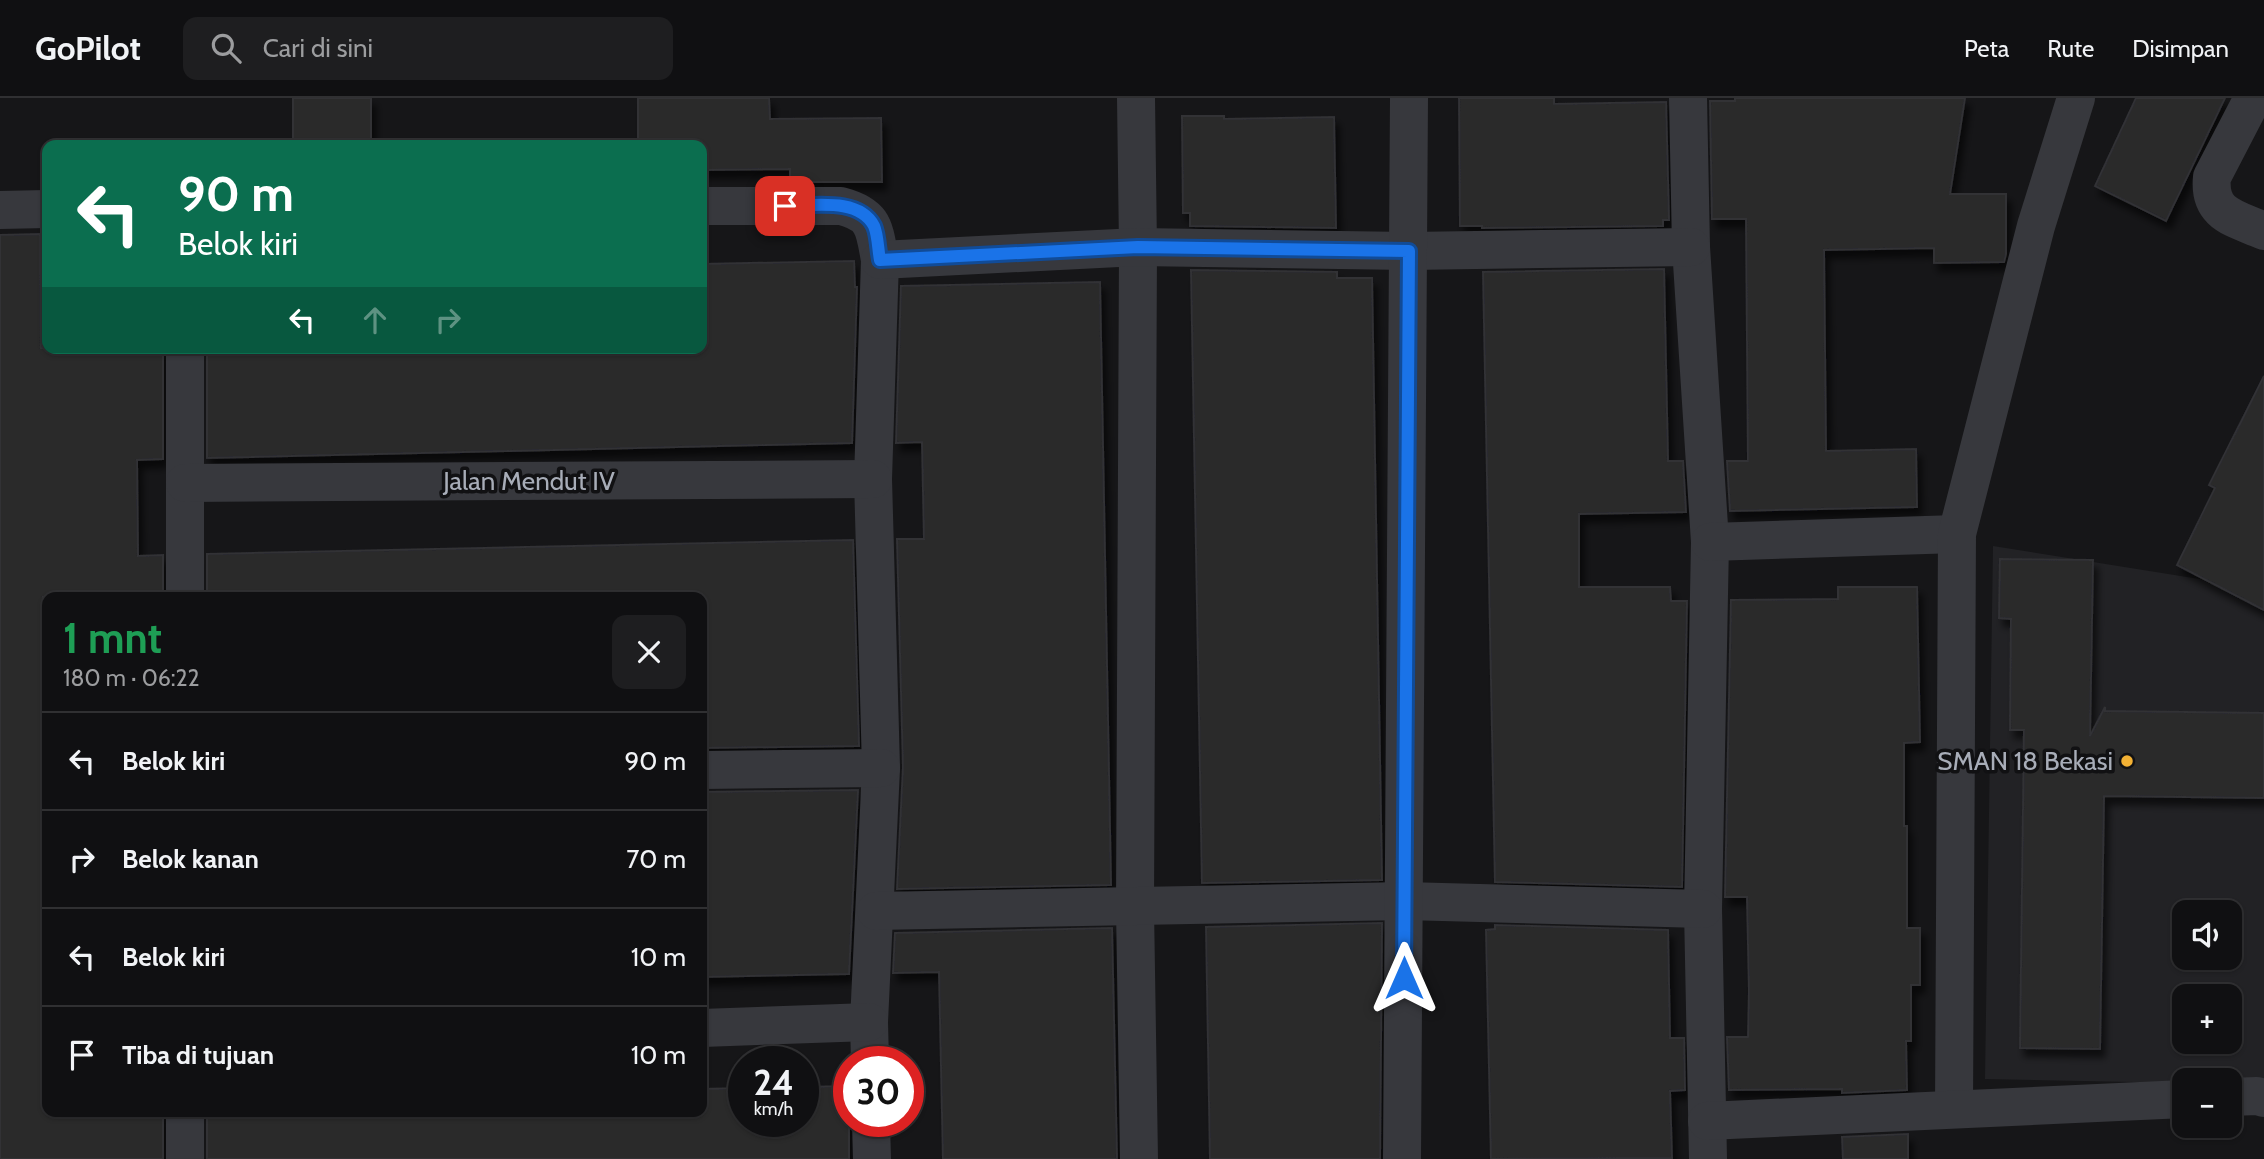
<!DOCTYPE html>
<html lang="id">
<head>
<meta charset="utf-8">
<style>
	body { margin:0; font-family:Cabin,sans-serif; background:#1e1e20; color:#f1f3f6; height:100vh; display:flex; flex-direction:column; font-size:26px; white-space:nowrap }
	* { box-sizing:border-box; margin:0 }
	p { font-size:23px; color:#9c9d9f }
	.icon { flex:none; width:38px; height:38px; fill:none; stroke:currentColor; stroke-width:2; stroke-linecap:round; stroke-linejoin:round }
	.map { position:relative; flex:1; overflow:hidden }
	.sheet { position:absolute; left:42px; top:494px; width:665px; height:525px; display:flex; flex-direction:column; background:#101012; border-radius:14px; box-shadow:0 2px 5px #0004,0 0 0 2px #303032 }
	.sheet>* { flex:none }
	.banner { position:absolute; left:42px; top:42px; width:665px; height:214px; border-radius:14px; box-shadow:0 2px 5px #0004,0 0 0 2px #303032; background:#0b6e4f; color:#fff; overflow:hidden }
	.buttons { position:absolute; left:2172px; top:802px; display:grid; gap:14px }
	.buttons a { display:grid; place-items:center; width:70px; height:70px; border-radius:14px; background:#101012; box-shadow:0 2px 5px #0004,0 0 0 2px #303032; font-size:35px }
	.speed { position:absolute; left:728px; top:948px; display:flex; gap:14px; font-size:35px; font-weight:700; text-align:center }
	.speed>* { display:grid; place-content:center; width:91px; height:91px; border-radius:50%; background:#101012; box-shadow:0 2px 5px #0004,0 0 0 2px #303032; line-height:1 }
	.speed small { font-size:18px; font-weight:400 }
	.speed .limit { border:10px solid #d22; background:#fff; color:#111 }
	.pin { position:absolute; display:grid; place-items:center; width:60px; height:60px; color:#fff; margin:-30px; border-radius:14px; box-shadow:0 4px 10px #0006 }
	.me { position:absolute; width:77px; margin:-38px; rotate:0deg; stroke-linejoin:round; filter:drop-shadow(0 0 5px #0008) }
	.turn { display:flex; align-items:center; gap:24px; height:147px; padding:0 21px; font-size:32px }
	.turn .icon { width:91px; height:91px; stroke-width:2.5 }
	.turn b { display:block; font-size:49px; line-height:60px }
	.lanes { display:flex; align-items:center; height:66px; padding:0 21px; background:#0003; justify-content:center; gap:35px; direction:ltr }
	.lanes .off { opacity:.35 }
	.round { display:grid; place-items:center; flex:none; width:74px; height:74px; border-radius:14px; background:#1e1e20 }
	.headline { display:flex; align-items:center; justify-content:space-between; height:119px; padding:0 21px }
	h1 { font-size:42px; font-weight:700; line-height:52px; color:#1e9e55 }
	ul { padding:0; list-style:none }
	li { display:flex; align-items:center; gap:21px; height:98px; padding:0 21px; border-top:2px solid #303032 }
	li div { flex:1 }
	li b { display:block; font-size:26px }
	li em { font-style:normal }
	header { display:flex; align-items:center; gap:42px; box-sizing:border-box; height:98px; padding:0 35px; background:#101012; border-bottom:2px solid #303032 }
	header strong { font-size:33px }
	nav { display:flex; gap:38px; margin-inline-start:auto; font-size:24px }
	.search { width:490px; height:63px; background:#1e1e20; display:flex; align-items:center; gap:18px; box-sizing:border-box; padding:0 24px; border-radius:14px; color:#9c9d9f; font-size:26px }
	.map>svg:first-child { display:block }
	.built { fill:#222225; fill-rule:evenodd }
	.building { fill:#29292c; stroke:#303034; stroke-width:2; filter:url(#shadow) }
	.lines { fill:none; stroke-linecap:round; stroke-linejoin:round }
	.street { stroke:#37383d; stroke-width:38 }
	.route-casing { stroke:#114b97; stroke-width:18 }
	.route { stroke:#1a73e8; stroke-width:12 }
	.poi-dot { fill:#f2b134; stroke:#111113; stroke-width:2.5 }
	.labels { text-anchor:middle; stroke-width:7; stroke-linejoin:round; paint-order:stroke }
	.street-label { font-size:26px; fill:#a8adb8; stroke:#111113 }
	.poi-label { font-size:26px; fill:#a8adb8; stroke:#111113; text-anchor:end }
</style>
</head>
<body>
<header>
<strong>GoPilot</strong>
<div class="search"><svg class="icon" aria-label="search" viewBox="0 0 24 24"><circle cx="10" cy="10" r="6"/><path d="M15 15l6 6"/></svg>Cari di sini</div>
<nav><a>Peta</a><a>Rute</a><a>Disimpan</a></nav>
</header>
<div class="map">
<svg width="2264" height="1061" viewBox="0 0 2264 1061">
	<defs>
		<filter id="shadow"><feDropShadow dx="4.5" dy="8" stdDeviation="3.5" flood-color="#0009"/></filter>
	</defs>
	<rect width="100%" height="100%" fill="#161618"/>
	<path class="built" d="M1993 448 2237 487 2264 513V987L2230 982H2184V985L1985 981ZM2184 814H2230V859H2184ZM2184 898H2230V943H2184Z"/>
	<g class="building">
		<rect x="293" y="0" width="78" height="47"/>
		<polygon points="638,0 769,0 770,21 881,20 882,84 790,84 790,71 702,72 702,47 638,47"/>
		<polygon points="1459,0 1554,0 1554,6 1666,4 1669,122 1663,122 1663,128 1482,130 1482,128 1460,128"/>
		<polygon points="1735,0 1965,0 1950,96 2006,96 2006,156 2004,164 1934,165 1934,150 1824,152 1826,353 1916,351 1917,409 1730,413 1727,363 1748,363 1746,121 1712,121 1710,3 1735,3"/>
		<polygon points="2136,0 2225,0 2166,123 2095,88"/>
		<polygon points="1182,18 1224,18 1224,21 1334,19 1336,130 1190,128 1190,115 1183,115"/>
		<polygon points="40,136 41,250 163,250 163,361 137,362 138,458 163,457 163,499 43,499 47,1013 163,1013 163,1061 0,1061 0,137"/>
		<polygon points="854,163 855,189 857,189 852,345 207,360 207,250 702,250 702,166"/>
		<polygon points="1664,171 1668,363 1683,363 1686,414 1579,416 1579,489 1670,489 1671,503 1687,503 1682,789 1495,784 1483,174"/>
		<polygon points="1191,172 1337,174 1337,180 1372,180 1382,782 1202,785"/>
		<polygon points="1100,184 1111,787 897,791 903,669 897,441 924,441 922,344 896,345 901,188"/>
		<polygon points="2264,278 2264,512 2177,467 2215,390 2209,387"/>
		<polygon points="853,442 859,648 702,650 702,499 207,499 207,456"/>
		<polygon points="2000,461 2093,462 2090,638 2105,609 2105,613 2264,615 2264,700 2104,698 2100,951 2020,950 2024,632 2010,632 2011,521 1999,520"/>
		<polygon points="1838,489 1917,489 1920,644 1904,645 1904,728 1907,728 1907,830 1920,830 1920,887 1911,887 1911,943 1906,943 1907,992 1842,995 1842,991 1729,992 1727,939 1748,939 1749,893 1747,799 1725,799 1731,502 1838,501"/>
		<polygon points="858,692 849,876 702,879 702,694"/>
		<polygon points="1382,825 1380,1061 1210,1061 1206,829"/>
		<polygon points="1495,827 1668,832 1670,940 1684,940 1685,992 1670,993 1672,1060 1491,1061 1486,832 1495,831"/>
		<polygon points="1112,830 1117,1061 943,1061 939,874 893,875 895,835"/>
		<polygon points="849,988 849,1061 207,1061 207,1013 702,1013 702,991 744,990 744,1024 803,1024 803,989"/>
		<polygon points="1908,1036 1908,1061 1843,1061 1842,1039"/>
	</g>
	<g class="lines">
		<g class="street">
			<polyline points="1136,0 1138,149 1135,810 1139,1061"/>
			<polyline points="1688,0 1691,149 1710,444 1703,811 1708,1061"/>
			<path d="M2253 0 2212 79C2208 117 2235 120 2264 133"/>
			<path d="M702 108H841C875 117 874 130 880 162L873 381 881 670 869 924 870 964"/>
			<polyline points="0,112 47,111"/>
			<polyline points="880,162 1138,149 1409,153 1691,149"/>
			<polyline points="185,250 185,499"/>
			<polyline points="185,385 873,381"/>
			<polyline points="1710,444 1957,436"/>
			<polyline points="702,672 881,670"/>
			<polyline points="876,813 1405,803 1703,811"/>
			<polyline points="702,930 869,924"/>
			<polyline points="2230,999 2257,998 2264,1000"/>
			<polyline points="1954,1011 1957,436 2036,128 2076,0"/>
			<polyline points="185,1013 185,1061"/>
			<polyline points="1707,1023 2184,1001"/>
			<polyline points="871,1024 872,1061"/>
			<polyline points="1402,1061 1409,0"/>
		</g>
	</g>
	<g class="lines">
		<defs>
			<path id="route" d="M785 108C813 108 859 99 874 128 878 137 878 152 880 162L1138 149 1409 153 1404 880"/>
		</defs>
		<use href="#route" class="route-casing"/>
		<use href="#route" class="route"/>
	</g>
	<circle class="poi-dot" cx="2127" cy="663" r="7"/>
	<g class="labels">
		<g class="street-label">
			<text x="529" y="392">Jalan Mendut IV</text>
		</g>
		<g class="poi-label">
			<text x="2113" y="672">SMAN 18 Bekasi</text>
		</g>
	</g>
</svg>
<div class="buttons">
<a><svg class="icon" aria-label="sound" viewBox="0 0 24 24"><path d="M4 9h4l5-4v14l-5-4H4zM17 9q2 3 0 6"/></svg></a>
<a>+</a>
<a>−</a>
</div>
<div class="speed"><div>24<small>km/h</small></div><div class="limit">30</div></div>
<div class="pin" style="left:785px;top:108px;background:#d93025"><svg class="icon" aria-label="arrive" viewBox="0 0 24 24"><path d="M6 21V4h12l-3 4 3 4H6"/></svg></div>
<svg class="me" style="left:1404px;top:880px" viewBox="-20 -20 40 40"><path d="M0-17L14 15 0 8-14 15z" fill="#1a73e8" stroke="#fff" stroke-width="4"/></svg>
<div class="banner">
<div class="turn"><svg class="icon" aria-label="left" viewBox="0 0 24 24"><path d="M17 20v-9H6M10 6l-5 5 5 5"/></svg><div><b>90 m</b>Belok kiri</div></div>
<div class="lanes"><svg class="icon" aria-label="left" viewBox="0 0 24 24"><path d="M17 20v-9H6M10 6l-5 5 5 5"/></svg><svg class="icon off" aria-label="ahead" viewBox="0 0 24 24"><path d="M12 20V5M6 11l6-6 6 6"/></svg><svg class="icon off" aria-label="right" viewBox="0 0 24 24"><path d="M7 20v-9h11M14 6l5 5-5 5"/></svg></div>
</div>
<section class="sheet">
<div class="headline"><div><h1>1 mnt</h1><p>180 m · 06:22</p></div><a class="round"><svg class="icon" aria-label="close" viewBox="0 0 24 24"><path d="M6 6l12 12M18 6L6 18"/></svg></a></div>
<ul>
<li><svg class="icon" aria-label="left" viewBox="0 0 24 24"><path d="M17 20v-9H6M10 6l-5 5 5 5"/></svg><div><b>Belok kiri</b></div><em>90 m</em></li>
<li><svg class="icon" aria-label="right" viewBox="0 0 24 24"><path d="M7 20v-9h11M14 6l5 5-5 5"/></svg><div><b>Belok kanan</b></div><em>70 m</em></li>
<li><svg class="icon" aria-label="left" viewBox="0 0 24 24"><path d="M17 20v-9H6M10 6l-5 5 5 5"/></svg><div><b>Belok kiri</b></div><em>10 m</em></li>
<li><svg class="icon" aria-label="arrive" viewBox="0 0 24 24"><path d="M6 21V4h12l-3 4 3 4H6"/></svg><div><b>Tiba di tujuan</b></div><em>10 m</em></li>
</ul>
</section>
</div>
</body>
</html>
